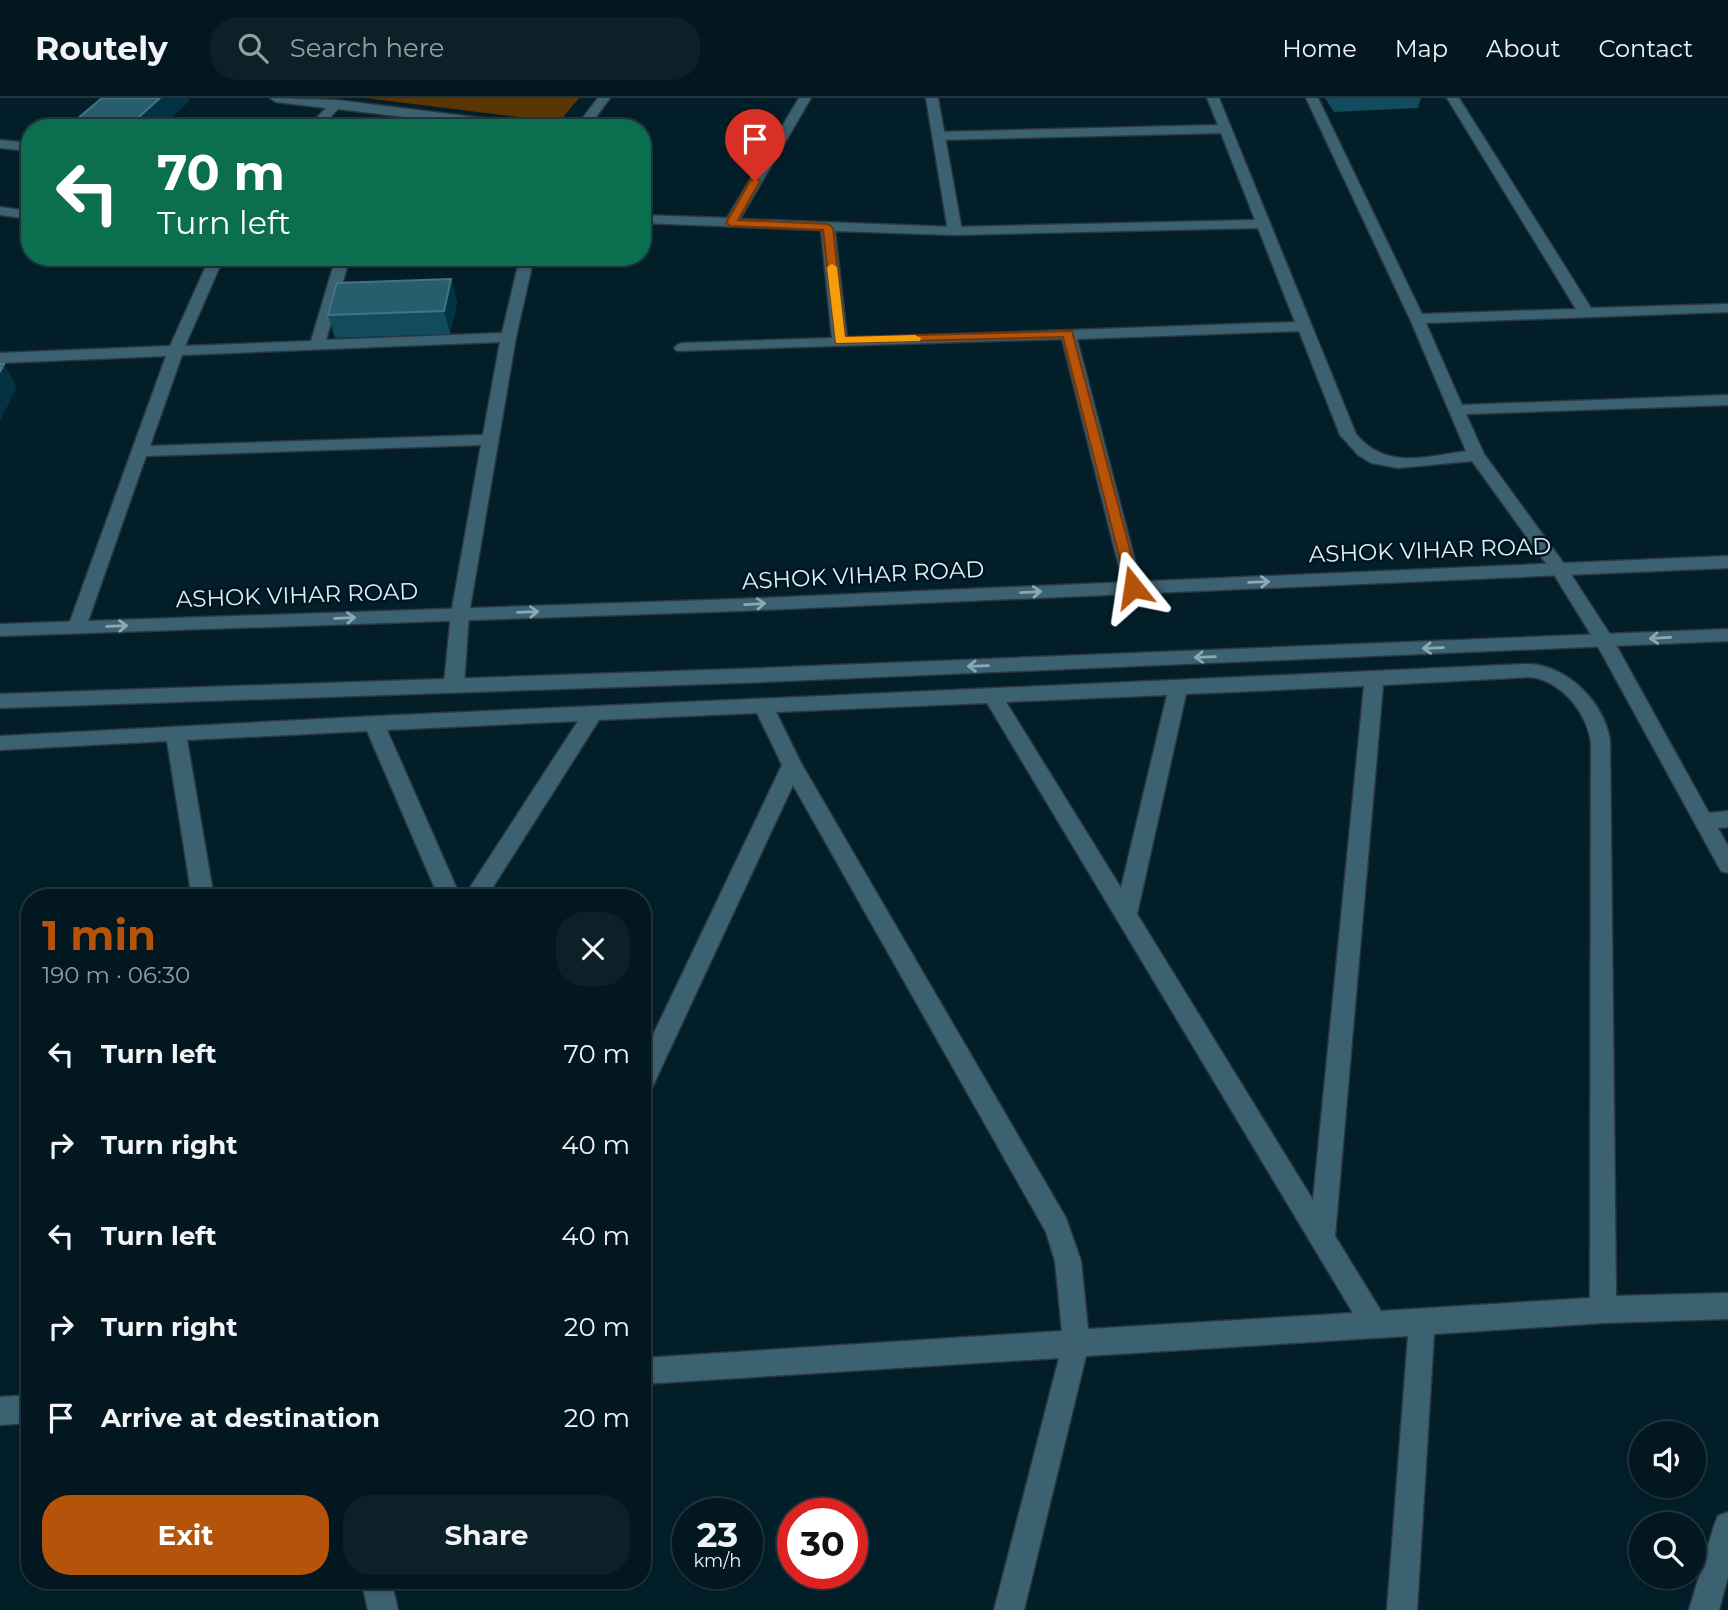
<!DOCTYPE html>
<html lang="en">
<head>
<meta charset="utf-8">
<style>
	body { margin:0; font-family:Montserrat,sans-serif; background:#0c2028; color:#f1f3f6; height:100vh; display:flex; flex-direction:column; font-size:26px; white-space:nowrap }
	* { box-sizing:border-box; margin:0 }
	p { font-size:23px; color:#969fa4 }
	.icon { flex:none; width:38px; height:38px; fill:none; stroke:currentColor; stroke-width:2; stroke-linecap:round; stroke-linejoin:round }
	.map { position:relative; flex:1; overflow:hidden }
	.details { position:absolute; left:21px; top:791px; width:630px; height:700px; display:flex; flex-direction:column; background:#02171f; border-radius:28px; box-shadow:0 2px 5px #0004,0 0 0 2px #23363d }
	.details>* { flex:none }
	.top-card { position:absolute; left:21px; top:21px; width:630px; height:147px; border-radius:28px; box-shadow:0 2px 5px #0004,0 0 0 2px #23363d; background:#0b6e4f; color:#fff; overflow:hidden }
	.fabs { position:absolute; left:1629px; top:1323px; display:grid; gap:14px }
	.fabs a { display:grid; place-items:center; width:77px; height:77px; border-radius:50%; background:#02171f; box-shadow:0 2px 5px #0004,0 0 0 2px #23363d; font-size:35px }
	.speed { position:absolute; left:672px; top:1400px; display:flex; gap:14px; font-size:35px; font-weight:700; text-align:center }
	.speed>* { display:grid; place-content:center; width:91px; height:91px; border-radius:50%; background:#02171f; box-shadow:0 2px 5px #0004,0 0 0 2px #23363d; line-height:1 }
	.speed small { font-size:18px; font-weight:400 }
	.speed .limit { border:10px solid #d22; background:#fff; color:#111 }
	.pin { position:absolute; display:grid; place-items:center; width:60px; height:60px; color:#fff; margin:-72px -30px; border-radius:50% 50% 50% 0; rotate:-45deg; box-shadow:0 0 7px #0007 }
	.pin .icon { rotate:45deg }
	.me { position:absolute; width:77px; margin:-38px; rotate:345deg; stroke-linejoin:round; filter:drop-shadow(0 0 5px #0008) }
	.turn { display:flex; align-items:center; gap:24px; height:147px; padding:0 21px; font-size:32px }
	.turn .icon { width:91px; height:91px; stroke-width:2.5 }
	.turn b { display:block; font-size:49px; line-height:60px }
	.round { display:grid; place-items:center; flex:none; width:74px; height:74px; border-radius:28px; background:#0c2028 }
	.head { display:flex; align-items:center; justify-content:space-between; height:119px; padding:0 21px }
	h1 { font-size:42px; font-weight:700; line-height:52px; color:#b45309 }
	.button { display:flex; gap:14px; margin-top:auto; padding:14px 21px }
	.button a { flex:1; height:80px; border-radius:28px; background:#b45309; color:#fff; font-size:28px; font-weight:700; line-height:80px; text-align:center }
	.button a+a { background:#0c2028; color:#f1f3f6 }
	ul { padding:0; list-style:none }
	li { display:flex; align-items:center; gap:21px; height:91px; padding:0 21px }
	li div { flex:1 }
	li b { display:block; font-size:26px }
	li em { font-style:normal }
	header { display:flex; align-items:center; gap:42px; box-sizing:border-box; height:98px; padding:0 35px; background:#02171f; border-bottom:2px solid #23363d }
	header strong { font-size:33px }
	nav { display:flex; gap:38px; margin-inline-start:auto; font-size:24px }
	.search { width:490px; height:63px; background:#0c2028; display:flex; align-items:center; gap:18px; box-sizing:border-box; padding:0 24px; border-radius:28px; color:#969fa4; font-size:26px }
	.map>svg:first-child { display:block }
	.green { fill:#5a3700 }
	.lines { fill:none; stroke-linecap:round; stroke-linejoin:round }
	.lane-casing { stroke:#2c363e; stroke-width:3 }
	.street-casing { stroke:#2c363e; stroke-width:3 }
	.secondary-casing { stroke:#2c363e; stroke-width:3 }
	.lane { fill:#3c6272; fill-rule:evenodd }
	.street { fill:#3c6272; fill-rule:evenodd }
	.secondary { fill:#3c6272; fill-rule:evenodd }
	.wall { fill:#124b5e }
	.shaded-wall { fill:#033242 }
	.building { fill:#285d6e; stroke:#447484; stroke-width:2 }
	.oneway { stroke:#8ca9b6 }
	.route { fill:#b45309; stroke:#753606; stroke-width:2 }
	.slow { fill:#f59e0b }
	.labels { text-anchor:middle; stroke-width:5; stroke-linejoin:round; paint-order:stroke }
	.street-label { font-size:23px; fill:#dcf0f9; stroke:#001520 }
</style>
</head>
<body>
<header>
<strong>Routely</strong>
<div class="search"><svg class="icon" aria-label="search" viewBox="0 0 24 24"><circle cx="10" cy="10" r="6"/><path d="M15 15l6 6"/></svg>Search here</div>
<nav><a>Home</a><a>Map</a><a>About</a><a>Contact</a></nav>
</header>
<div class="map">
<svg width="1728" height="1512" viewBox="0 0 1728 1512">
	<rect width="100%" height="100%" fill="#021f29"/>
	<polygon class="green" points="366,0 579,0 559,24"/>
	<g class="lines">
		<defs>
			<polygon id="lane" points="926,0 938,0 962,133 955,137 948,133"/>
			<g id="street">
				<polygon points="270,0 336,2 531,26 537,30 497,30 338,11 320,30 307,30 326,10 276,4"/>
				<polygon points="598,0 610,0 588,30 575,30"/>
				<path d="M799 0H811L740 121 955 129 1255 122 1221 35 938 42 932 38 938 34 1218 27 1207 0H1219L1356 336C1386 372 1425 359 1466 353L1410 221 1306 0H1318L1422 216 1576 211 1447 0H1459L1591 210 1728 206V214L1426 225 1462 307 1728 297V307L1466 316 1484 356 1565 467 1611 538 1709 715 1728 713V729L1718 730 1728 748V775L1721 773 1596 545 1553 475 1472 363 1398 370 1371 365 1358 357 1340 337 1299 233 1077 241 1142 489 1133 495 1124 489 1062 241 677 253 674 250 677 247 682 245 832 240 821 132 642 125V117L727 120ZM1258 130 1295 224 847 240 835 133 955 137Z"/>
				<polygon points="0,42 30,45 30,53 0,50"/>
				<polygon points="0,109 30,113 30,121 0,117"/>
				<path d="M210 159H224L185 248 311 243 336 159H350L326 242 502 235 520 159H534L516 239 469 516 464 586 461 591H447L444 586 451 516 481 347 146 358 86 529 84 534H70L68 529 166 258 0 265V255L170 248ZM500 244 483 337 150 348 182 257Z"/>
				<path d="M1528 566C1567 567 1604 604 1610 642L1616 1198 1728 1195V1221L1603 1225 1434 1236 1417 1512H1387L1408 1238 1086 1258 1024 1512H994L1059 1260 642 1286V1260L1062 1233 1055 1163 1046 1134 793 687 650 994 642 997V960L782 667 757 615 599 622 486 800H463L578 623 387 632 461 800H439L367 633 187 642 214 800H192L167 643 0 652V638L378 618ZM1530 579C1562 583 1588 616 1591 646L1590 1200 1381 1213 1335 1138 1383 587ZM1364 588 1313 1102 1137 816 1186 596ZM1167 597 1121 790 1006 604ZM987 605 1353 1215 1088 1231 1081 1163 1066 1120 801 665 776 614Z"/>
				<polygon points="30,1297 30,1325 0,1327 0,1299"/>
				<polygon points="1728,1414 1728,1479 1719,1512 1689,1512 1714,1428 1718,1418"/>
				<polygon points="361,1482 391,1482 398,1512 368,1512"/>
			</g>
			<g id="secondary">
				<polygon points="1728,458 1728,470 738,513 0,538 0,526 738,501"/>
				<polygon points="1728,531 1728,543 738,585 0,610 0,596 738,571"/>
			</g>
		</defs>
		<use href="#lane" class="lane-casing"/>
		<use href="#street" class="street-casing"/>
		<use href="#secondary" class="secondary-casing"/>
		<use href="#lane" class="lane"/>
		<use href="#street" class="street"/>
		<use href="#secondary" class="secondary"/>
	</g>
	<g class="wall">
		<polygon points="102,0 188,0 189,3 160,30 80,30 77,21"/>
		<polygon points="1325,0 1421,0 1418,10 1334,14"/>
		<polygon points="451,181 457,204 450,236 335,240 328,217"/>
	</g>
	<g class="shaded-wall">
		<polygon points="160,0 188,0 189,3 160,30 130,30 129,28"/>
		<polygon points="451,181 457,204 450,236 444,213"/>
		<polygon points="4,266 17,289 0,323 0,274"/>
	</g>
	<g class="building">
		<polygon points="102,0 160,0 129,28 77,21"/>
		<polygon points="451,181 444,213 328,217 337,185"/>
		<polygon points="0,266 4,266 0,274"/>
	</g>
	<defs><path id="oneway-shaft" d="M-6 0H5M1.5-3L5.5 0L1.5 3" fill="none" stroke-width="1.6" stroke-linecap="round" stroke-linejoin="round" transform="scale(1.75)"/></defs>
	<g class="oneway">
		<use href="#oneway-shaft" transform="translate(1259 484) rotate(-2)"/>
		<use href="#oneway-shaft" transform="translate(1031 494) rotate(-3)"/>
		<use href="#oneway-shaft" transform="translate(755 506) rotate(-3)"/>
		<use href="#oneway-shaft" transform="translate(528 514) rotate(-2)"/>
		<use href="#oneway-shaft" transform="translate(345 520) rotate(-2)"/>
		<use href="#oneway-shaft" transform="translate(117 528) rotate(-2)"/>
		<use href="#oneway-shaft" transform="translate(1660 540) rotate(177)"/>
		<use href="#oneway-shaft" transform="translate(1433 550) rotate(178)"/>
		<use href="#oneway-shaft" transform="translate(1205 559) rotate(178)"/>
		<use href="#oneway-shaft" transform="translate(978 568) rotate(178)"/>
	</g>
	<polygon class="route" points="755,80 760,83 738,122 828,126 833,130 845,239 1072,233 1140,489 1138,492 1128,492 1127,489 1063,239 836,245 823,132 731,128 726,125 750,83"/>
	<polygon class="slow" points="832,166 837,169 845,239 915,237 921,240 920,243 836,245 827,169"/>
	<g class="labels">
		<g class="street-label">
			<text transform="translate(1430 452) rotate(-2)" y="8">ASHOK VIHAR ROAD</text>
			<text transform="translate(863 477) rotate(-3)" y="8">ASHOK VIHAR ROAD</text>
			<text transform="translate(297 497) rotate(-2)" y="8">ASHOK VIHAR ROAD</text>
		</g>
	</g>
</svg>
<div class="fabs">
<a><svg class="icon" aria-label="sound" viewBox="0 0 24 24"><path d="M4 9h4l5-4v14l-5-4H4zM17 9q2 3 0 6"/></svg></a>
<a><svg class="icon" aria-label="search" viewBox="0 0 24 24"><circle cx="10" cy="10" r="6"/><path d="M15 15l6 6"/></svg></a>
</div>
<div class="speed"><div>23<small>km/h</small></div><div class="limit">30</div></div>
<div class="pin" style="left:755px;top:83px;background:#d93025"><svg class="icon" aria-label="arrive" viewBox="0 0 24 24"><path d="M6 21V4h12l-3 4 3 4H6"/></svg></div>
<svg class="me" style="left:1133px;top:489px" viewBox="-20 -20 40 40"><path d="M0-17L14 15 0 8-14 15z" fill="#b45309" stroke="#fff" stroke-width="4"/></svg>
<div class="top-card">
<div class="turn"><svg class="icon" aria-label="left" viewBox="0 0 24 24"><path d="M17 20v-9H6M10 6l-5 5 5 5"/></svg><div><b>70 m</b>Turn left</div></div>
</div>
<section class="details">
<div class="head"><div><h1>1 min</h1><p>190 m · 06:30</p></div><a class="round"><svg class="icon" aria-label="close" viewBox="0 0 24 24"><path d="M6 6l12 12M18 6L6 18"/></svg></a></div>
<ul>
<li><svg class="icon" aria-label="left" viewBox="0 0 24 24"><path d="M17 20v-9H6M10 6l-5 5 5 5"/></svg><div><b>Turn left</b></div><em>70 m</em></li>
<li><svg class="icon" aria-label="right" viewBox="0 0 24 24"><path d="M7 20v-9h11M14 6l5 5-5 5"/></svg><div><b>Turn right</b></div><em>40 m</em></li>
<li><svg class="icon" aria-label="left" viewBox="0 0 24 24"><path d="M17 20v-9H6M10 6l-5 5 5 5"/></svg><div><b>Turn left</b></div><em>40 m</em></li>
<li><svg class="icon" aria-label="right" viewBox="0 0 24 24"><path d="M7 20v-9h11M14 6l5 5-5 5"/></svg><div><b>Turn right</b></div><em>20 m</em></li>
<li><svg class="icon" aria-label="arrive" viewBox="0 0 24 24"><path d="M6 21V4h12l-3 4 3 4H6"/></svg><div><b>Arrive at destination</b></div><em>20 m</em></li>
</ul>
<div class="button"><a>Exit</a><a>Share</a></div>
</section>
</div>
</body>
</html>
